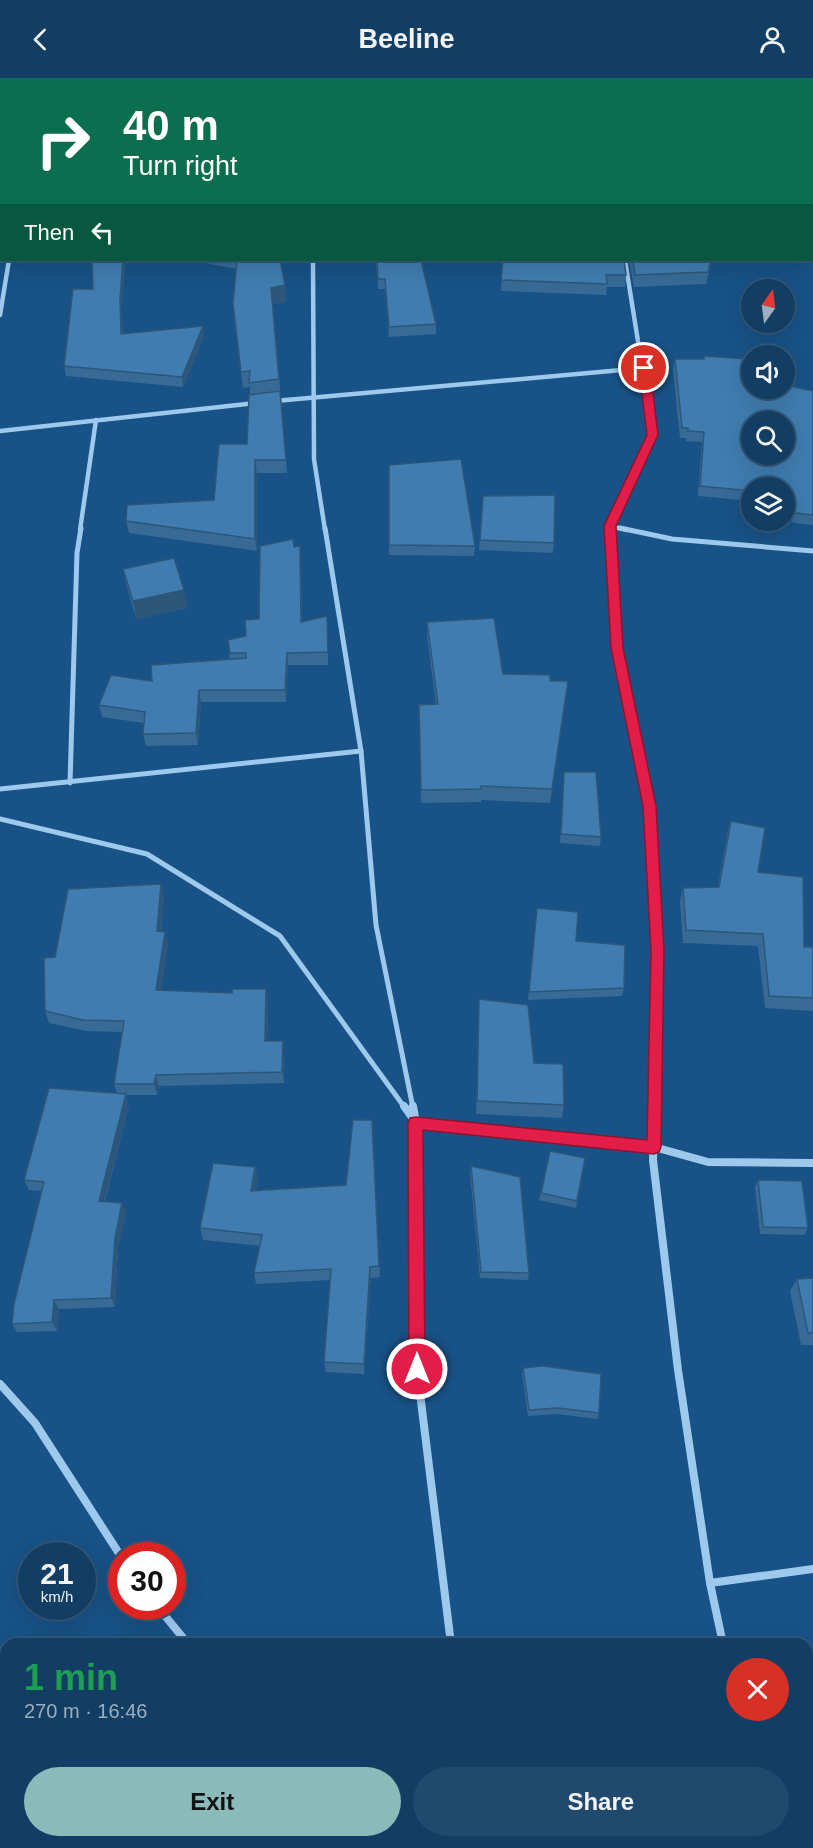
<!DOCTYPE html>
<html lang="en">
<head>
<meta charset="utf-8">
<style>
	body { margin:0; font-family:Helvetica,sans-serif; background:#1f496d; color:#f1f3f6; height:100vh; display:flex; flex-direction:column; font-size:22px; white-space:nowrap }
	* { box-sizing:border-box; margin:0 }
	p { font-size:20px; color:#9caebf }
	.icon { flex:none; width:33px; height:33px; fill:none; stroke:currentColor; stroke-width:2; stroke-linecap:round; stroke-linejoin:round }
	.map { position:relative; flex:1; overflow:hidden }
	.panel { position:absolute; left:0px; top:1560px; width:813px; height:210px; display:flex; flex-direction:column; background:#123e64; border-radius:18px 18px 0 0; box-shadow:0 6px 24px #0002,0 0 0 2px #315778 }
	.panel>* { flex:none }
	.banner { position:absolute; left:0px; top:0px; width:813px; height:183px; box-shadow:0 6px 24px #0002,0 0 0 2px #315778; background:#0b6e4f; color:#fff; overflow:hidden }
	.needle { width:39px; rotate:14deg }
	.tools { position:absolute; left:741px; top:201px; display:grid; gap:12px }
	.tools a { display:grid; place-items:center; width:54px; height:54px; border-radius:50%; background:#123e64; box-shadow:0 6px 24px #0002,0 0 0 2px #315778; font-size:30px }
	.speed { position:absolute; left:18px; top:1464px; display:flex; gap:12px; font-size:30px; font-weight:700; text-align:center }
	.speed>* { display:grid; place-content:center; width:78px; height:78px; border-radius:50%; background:#123e64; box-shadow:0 6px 24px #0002,0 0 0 2px #315778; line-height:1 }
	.speed small { font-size:15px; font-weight:400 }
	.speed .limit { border:9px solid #d22; background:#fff; color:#111 }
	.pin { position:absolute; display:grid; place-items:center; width:51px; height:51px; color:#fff; margin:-26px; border:3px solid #fff; border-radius:50%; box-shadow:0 2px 6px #0007 }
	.me { position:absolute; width:66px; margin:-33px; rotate:0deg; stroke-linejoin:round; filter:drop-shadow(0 0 4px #0008) }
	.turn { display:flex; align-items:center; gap:21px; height:126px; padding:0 24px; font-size:27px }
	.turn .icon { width:78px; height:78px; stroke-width:2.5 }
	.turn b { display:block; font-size:42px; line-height:51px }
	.then { display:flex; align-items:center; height:57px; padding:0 24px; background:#0003; gap:12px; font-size:22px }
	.round { display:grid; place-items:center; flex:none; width:63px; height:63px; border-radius:32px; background:#1f496d }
	.summary { display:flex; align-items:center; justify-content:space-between; height:102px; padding:0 24px }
	h1 { font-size:36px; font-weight:800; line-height:45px; color:#1e9e55 }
	.button { display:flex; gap:12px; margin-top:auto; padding:12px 24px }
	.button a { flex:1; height:69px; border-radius:36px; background:#8bbbb9; color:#111; font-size:24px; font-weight:800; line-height:69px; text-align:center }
	.button a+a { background:#1f496d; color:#f1f3f6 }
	header { display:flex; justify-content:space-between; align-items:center; height:78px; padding:0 24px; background:#123e64; font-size:27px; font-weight:800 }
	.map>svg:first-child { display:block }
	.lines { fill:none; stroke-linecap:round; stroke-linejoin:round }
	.street-far2 { stroke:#9dc9ed; stroke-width:4.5 }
	.street-far1 { stroke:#9dc9ed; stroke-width:5 }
	.street { stroke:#9dc9ed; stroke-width:8 }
	.wall { fill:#376b96 }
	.shaded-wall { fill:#2d577a }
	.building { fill:#407caf; stroke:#2d577a; stroke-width:1.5; fill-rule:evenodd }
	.route { fill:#e11d48; stroke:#92132f; stroke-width:1.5 }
</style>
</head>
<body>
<header><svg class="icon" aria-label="back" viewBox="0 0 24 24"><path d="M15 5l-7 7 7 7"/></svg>Beeline<svg class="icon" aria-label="person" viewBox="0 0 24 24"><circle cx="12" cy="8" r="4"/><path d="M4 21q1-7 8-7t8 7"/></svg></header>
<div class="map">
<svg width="813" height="1770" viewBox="0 0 813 1770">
	<rect width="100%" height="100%" fill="#185286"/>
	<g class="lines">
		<g class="street-far2">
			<polyline points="313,182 314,381 325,452"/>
			<polyline points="0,237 9,182"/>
			<polyline points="275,323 644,290"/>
			<polyline points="0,353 256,325"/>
			<polyline points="610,448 627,452"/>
			<polyline points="80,452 96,342"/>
			<polyline points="610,452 653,357 625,182"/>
		</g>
		<g class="street-far1">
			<polyline points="325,450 361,673 376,847 413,1030"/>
			<polyline points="610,450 617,570 650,728 657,872 654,1030"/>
			<polyline points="620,450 672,461 813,473"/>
			<polyline points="70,705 77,475 81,450"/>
			<polyline points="0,711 361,673"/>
			<polyline points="0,741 147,776 280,858 405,1030"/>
		</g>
		<g class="street">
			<polyline points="404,1028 416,1045 654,1069 708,1084 813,1085"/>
			<polyline points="413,1028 416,1045 417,1291 451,1566"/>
			<polyline points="654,1028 653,1082 678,1292 710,1505 723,1566"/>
			<polyline points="0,1306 35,1345 122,1480"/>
			<polyline points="710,1505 813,1491"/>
			<polyline points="157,1528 188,1566"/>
			<polyline points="385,1764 392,1770"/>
			<polyline points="477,1764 478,1770"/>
			<polyline points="764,1764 766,1770"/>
		</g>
	</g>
	<g class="wall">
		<polygon points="0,0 2,2 2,92 0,92"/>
		<polygon points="813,0 813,24 812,24 812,2"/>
		<polygon points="92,182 126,182 121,231 123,256 204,258 183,309 66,298 64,288 93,211"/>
		<polygon points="206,182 280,182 286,223 273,226 287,395 257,395 257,473 129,455 126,443 214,422 247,366 250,317 250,309 243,310 234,241 236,191 206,185"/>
		<polygon points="376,182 421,182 436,246 436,256 389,259 385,211 378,211"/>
		<polygon points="503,182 626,197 625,209 607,209 606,217 501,213"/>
		<polygon points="629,182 712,182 706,206 634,209"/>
		<polygon points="675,281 748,299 813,313 813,447 793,445 787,433 787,427 784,427 784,410 752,410 752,423 698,418 702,364 686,363 686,360 680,360 673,291"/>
		<polygon points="389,387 475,468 474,478 389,477"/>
		<polygon points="483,418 554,465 553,475 479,472"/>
		<polygon points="294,469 301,481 302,544 328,550 328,587 288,587 286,624 201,624 198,667 146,668 143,656 144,645 102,639 99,627 152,603 230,581 228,562 246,558 259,541"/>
		<polygon points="123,491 187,530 136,541 127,509"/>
		<polygon points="427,544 503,596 550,603 568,603 550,725 481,722 481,724 421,725 419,640 436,626 427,558"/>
		<polygon points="564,694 601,759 600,768 560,765"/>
		<polygon points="731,743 758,794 804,869 813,869 813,933 765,930 758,868 683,865 680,823 683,810 718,809 727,757"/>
		<polygon points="161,806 164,819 161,854 165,854 168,866 161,912 268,923 267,963 283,963 284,974 284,1005 159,1008 157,1017 126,1017 129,1027 105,1123 126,1135 118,1170 115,1229 59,1231 57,1253 17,1254 12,1246 42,1113 29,1112 24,1102 117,1016 114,1006 122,954 87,953 49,945 45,933 55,879"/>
		<polygon points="537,830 576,863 624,910 622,918 528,922"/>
		<polygon points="479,921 534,985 564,1027 562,1040 476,1036"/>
		<polygon points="372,1042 380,1199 371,1200 364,1296 326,1294 324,1284 330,1202 256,1206 254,1195 260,1168 203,1162 200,1150 255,1089 258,1101 256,1112 346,1107"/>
		<polygon points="585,1080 576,1130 539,1122 541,1115"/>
		<polygon points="471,1088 529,1195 528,1202 480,1200 470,1095"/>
		<polygon points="758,1102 808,1150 804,1157 760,1156 755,1109"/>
		<polygon points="813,1200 813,1267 801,1267 790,1213 797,1201"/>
		<polygon points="523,1290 599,1335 597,1341 557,1336 528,1338 522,1296"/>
	</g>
	<g class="shaded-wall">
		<polygon points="123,182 126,182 121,231 123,266 121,256 120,221"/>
		<polygon points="285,207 286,223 272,226 271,210"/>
		<polygon points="203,248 204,258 183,309 182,299"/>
		<polygon points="255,382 257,395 257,473 255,461"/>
		<polygon points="300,468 301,481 302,557 301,544"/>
		<polygon points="184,512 187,530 136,541 133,523"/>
		<polygon points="287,575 288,587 286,624 285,612"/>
		<polygon points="199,612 201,624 198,667 196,655"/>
		<polygon points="161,806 164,819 160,865 157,853"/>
		<polygon points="165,854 168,866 159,923 156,912"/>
		<polygon points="266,911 268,923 267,975 265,963"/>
		<polygon points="283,963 284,974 284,1005 282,994"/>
		<polygon points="156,997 159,1008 157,1017 154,1006"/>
		<polygon points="126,1016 129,1027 102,1132 99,1123"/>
		<polygon points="255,1089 258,1101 254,1125 251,1113"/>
		<polygon points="122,1125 126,1135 118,1170 115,1229 111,1220 115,1160"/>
		<polygon points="370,1189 371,1200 364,1296 364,1286"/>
		<polygon points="54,1222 59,1231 57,1253 52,1244"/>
		<polygon points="0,1647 3,1649 6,1670 6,1685 0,1687"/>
	</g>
	<g class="building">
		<polygon points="0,0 21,0 21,2 2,2 2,75 0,75"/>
		<polygon points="178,0 265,0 265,2 179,2"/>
		<rect x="410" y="0" width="42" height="2"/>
		<polygon points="649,0 738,0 739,2 650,2"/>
		<polygon points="768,0 813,0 813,14 812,15 812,2 768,2"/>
		<polygon points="92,182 123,182 120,221 121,256 203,248 182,299 64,288 73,211 93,211"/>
		<polygon points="237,182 280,182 285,207 271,210 279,301 249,305 250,293 241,294 233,225"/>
		<polygon points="377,182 421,182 436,246 389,249 385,201 378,201"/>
		<polygon points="503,182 624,182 626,197 606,197 607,206 501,202"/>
		<polygon points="633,182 711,182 708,194 635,197"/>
		<path d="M704 278 748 281V299L752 300V310H784V307L813 313V437L795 435 789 423 790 417H784V410H752V413L700 408 704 354 688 353V350H682L675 281H704ZM752 344H784V376H752Z"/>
		<polygon points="280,313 286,382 255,382 255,461 126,443 127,427 214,422 219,366 247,366 249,317"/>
		<polygon points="461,381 475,468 389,467 389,387"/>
		<polygon points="555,417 554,465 480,462 483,418"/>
		<polygon points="293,461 294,469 300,468 301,544 327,538 328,574 287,575 285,612 199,612 196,655 143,656 145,634 99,627 111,597 152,603 151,587 246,580 246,575 230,575 228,562 246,558 245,542 259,541 260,468"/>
		<polygon points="174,480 184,512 133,523 123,491"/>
		<polygon points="494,540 503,596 550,597 550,603 568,603 552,711 481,708 481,711 421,712 419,627 438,626 427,544"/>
		<polygon points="564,694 596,694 601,759 561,756"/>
		<polygon points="731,743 765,750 758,794 803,799 804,869 813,869 813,920 769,918 763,856 686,852 683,810 719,809"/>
		<polygon points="161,806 157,853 165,854 156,912 232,915 232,911 266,911 265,963 283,963 282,994 156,997 154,1006 114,1006 124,943 83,942 45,933 44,880 55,879 68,811"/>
		<polygon points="537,830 578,834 576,863 625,867 624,910 529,914"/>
		<polygon points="479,921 528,927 534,985 563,986 564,1027 477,1023"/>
		<polygon points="49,1010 126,1016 99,1123 122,1125 115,1160 111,1220 54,1222 52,1244 12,1246 14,1226 44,1104 24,1102"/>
		<polygon points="353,1042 372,1042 379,1188 370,1189 364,1286 324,1284 331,1191 254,1195 262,1157 200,1150 213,1085 255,1089 251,1113 346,1107"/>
		<polygon points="550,1073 585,1080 577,1123 541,1115"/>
		<polygon points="471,1088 520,1099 529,1195 481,1194"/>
		<polygon points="758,1102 802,1103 808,1150 763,1149"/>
		<polygon points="813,1200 813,1255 808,1255 797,1201"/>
		<polygon points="543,1288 601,1296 599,1335 558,1330 529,1332 523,1290"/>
		<polygon points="0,1656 4,1681 0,1683"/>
	</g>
	<polygon class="route" points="644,287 650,290 658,357 616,448 623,570 656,728 664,872 661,1069 659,1074 654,1076 423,1052 425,1291 423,1297 417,1299 412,1297 409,1291 408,1045 410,1040 416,1039 647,1062 651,872 643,728 611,570 604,448 647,357 639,290"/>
</svg>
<div class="tools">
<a><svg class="needle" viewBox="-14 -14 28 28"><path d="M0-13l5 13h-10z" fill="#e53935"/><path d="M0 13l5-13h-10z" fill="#9caebf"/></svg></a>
<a><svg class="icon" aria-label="sound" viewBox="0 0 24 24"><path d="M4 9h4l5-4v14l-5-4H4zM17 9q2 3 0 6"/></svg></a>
<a><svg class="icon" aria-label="search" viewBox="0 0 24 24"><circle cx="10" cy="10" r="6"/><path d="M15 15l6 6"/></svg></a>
<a><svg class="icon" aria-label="layers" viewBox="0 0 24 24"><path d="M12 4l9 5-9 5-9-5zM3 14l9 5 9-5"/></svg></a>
</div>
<div class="speed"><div>21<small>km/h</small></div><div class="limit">30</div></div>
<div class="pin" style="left:644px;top:290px;background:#d93025"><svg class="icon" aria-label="arrive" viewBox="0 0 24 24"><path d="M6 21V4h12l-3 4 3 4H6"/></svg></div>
<svg class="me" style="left:417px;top:1291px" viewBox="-20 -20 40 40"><circle r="17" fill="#e11d48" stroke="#fff" stroke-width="3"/><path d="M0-11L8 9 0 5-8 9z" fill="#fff"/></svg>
<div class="banner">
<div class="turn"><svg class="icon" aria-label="right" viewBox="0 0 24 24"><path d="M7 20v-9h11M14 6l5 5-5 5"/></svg><div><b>40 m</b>Turn right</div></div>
<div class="then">Then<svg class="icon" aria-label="left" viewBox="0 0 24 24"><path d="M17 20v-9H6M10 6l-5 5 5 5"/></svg></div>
</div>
<section class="panel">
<div class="summary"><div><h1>1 min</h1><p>270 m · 16:46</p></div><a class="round" style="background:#d93025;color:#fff"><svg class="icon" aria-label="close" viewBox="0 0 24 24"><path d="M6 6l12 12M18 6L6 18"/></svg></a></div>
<div class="button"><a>Exit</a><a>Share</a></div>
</section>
</div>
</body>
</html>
